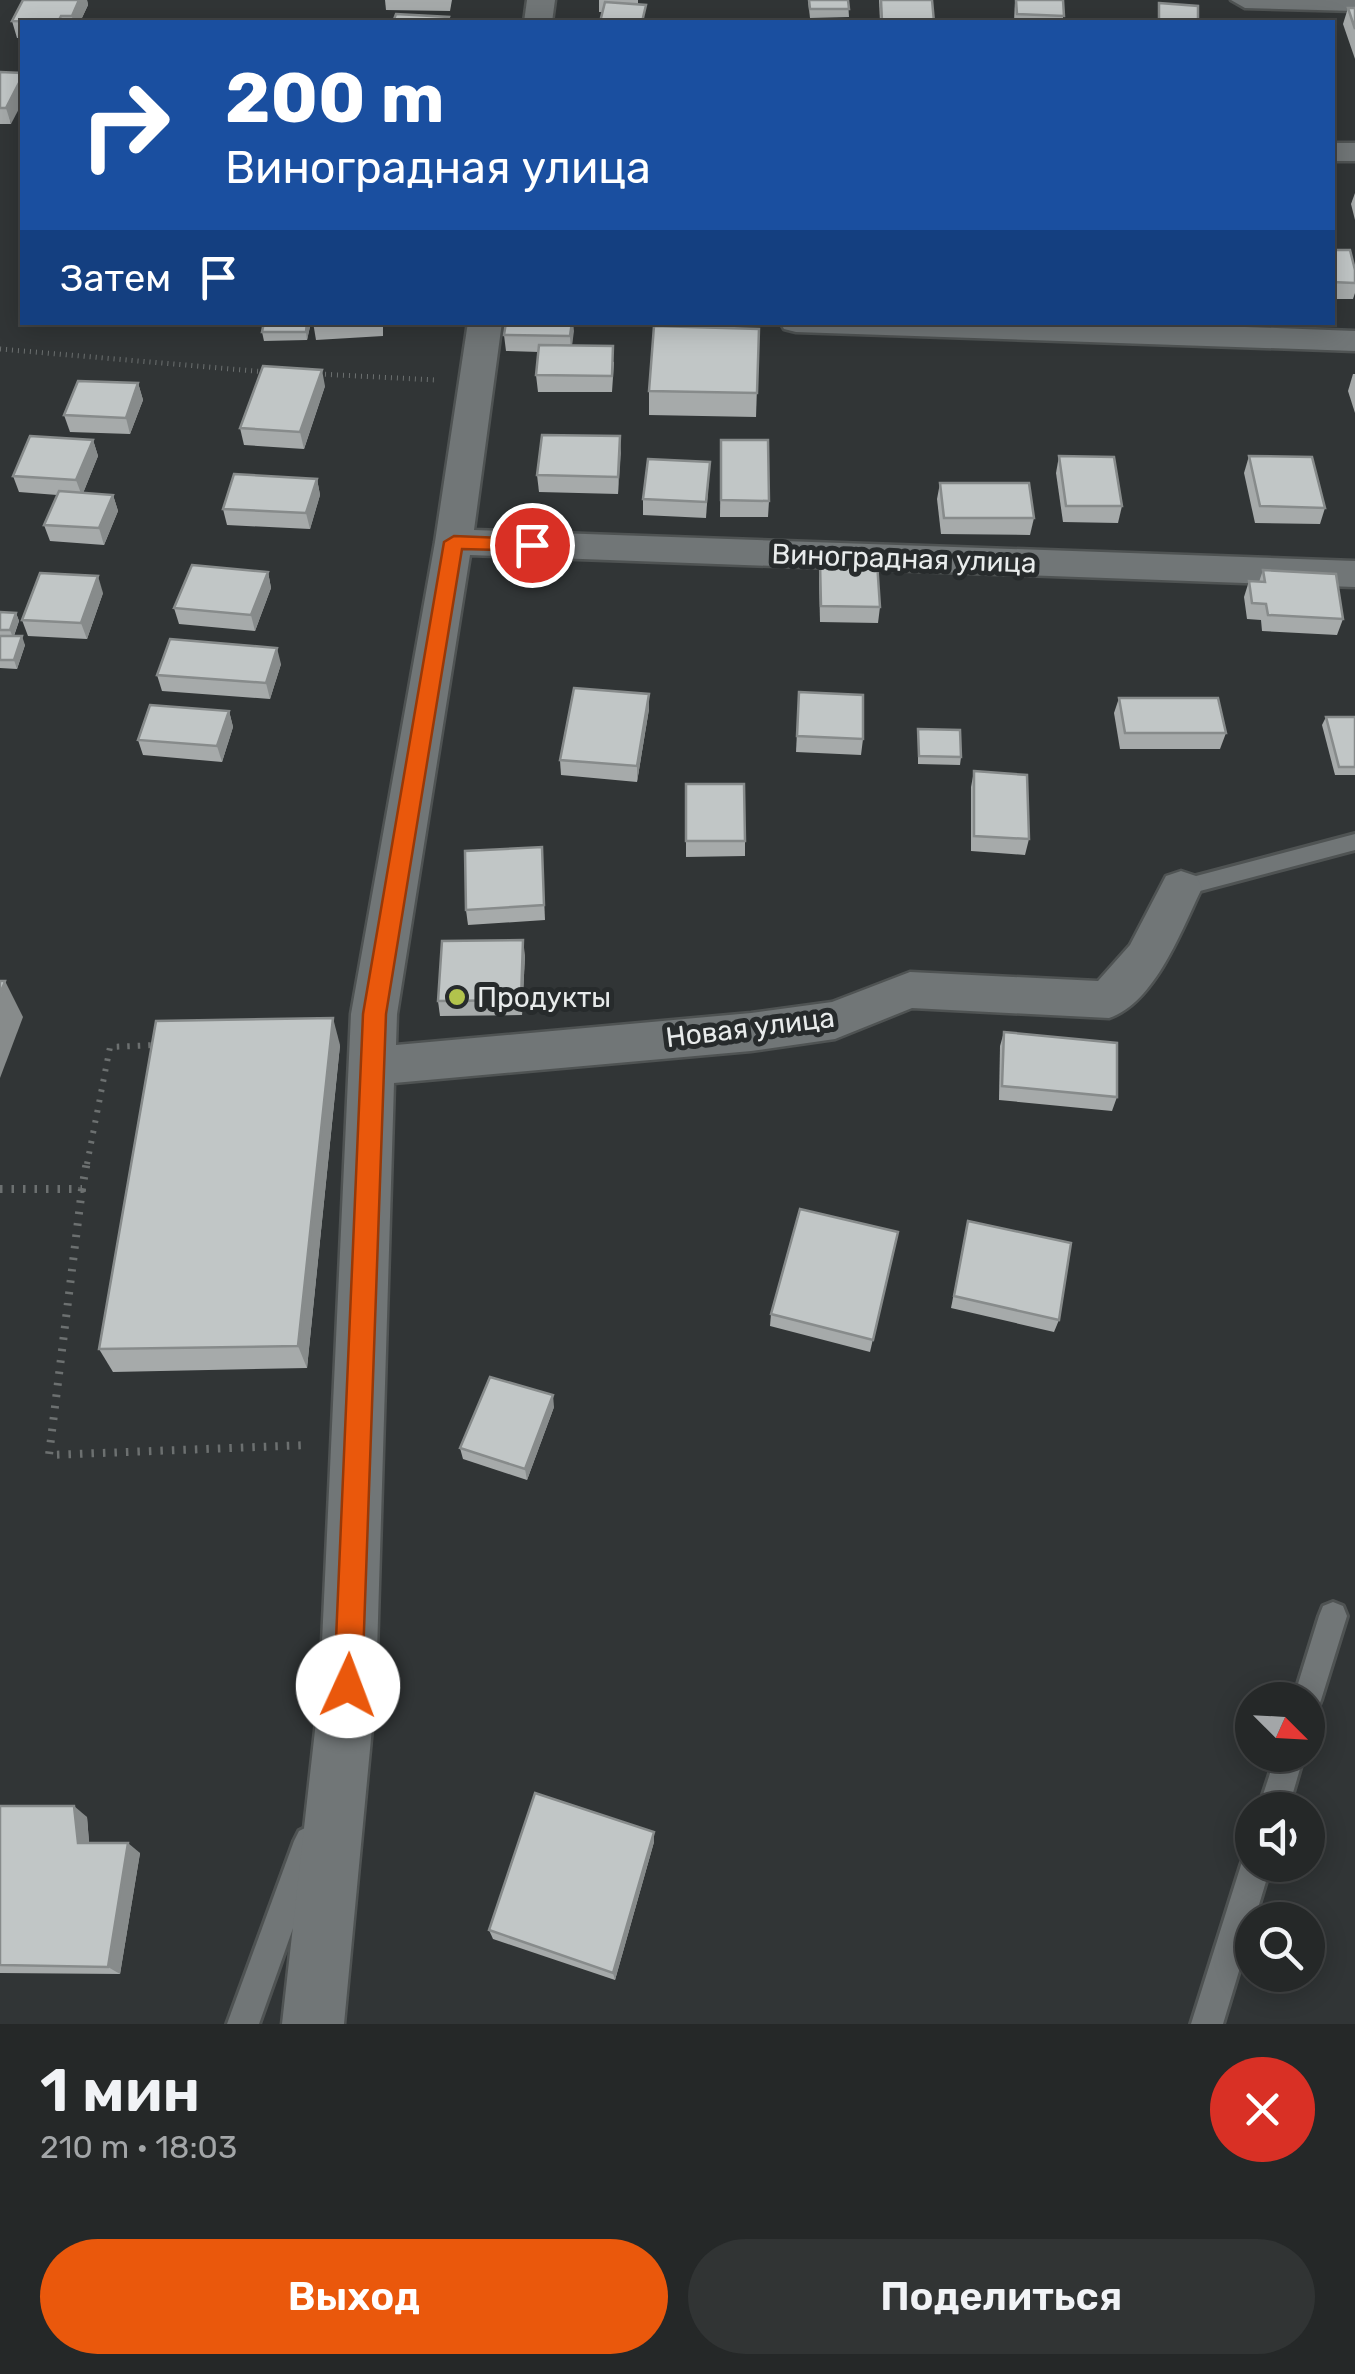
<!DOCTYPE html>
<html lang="ru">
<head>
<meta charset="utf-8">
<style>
	body { margin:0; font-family:Rubik,sans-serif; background:#313434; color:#f1f3f6; height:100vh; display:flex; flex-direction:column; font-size:38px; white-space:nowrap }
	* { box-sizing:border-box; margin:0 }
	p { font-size:32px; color:#a3a6a8 }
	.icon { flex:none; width:55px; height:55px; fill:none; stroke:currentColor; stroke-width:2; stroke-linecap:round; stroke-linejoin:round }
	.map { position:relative; height:2024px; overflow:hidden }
	.sheet { display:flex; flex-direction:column; background:#252828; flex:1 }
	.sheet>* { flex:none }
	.hud { position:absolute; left:20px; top:20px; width:1315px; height:305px; border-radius:0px; box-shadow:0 5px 25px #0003,0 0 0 2px #424445; background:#1a4fa0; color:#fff; overflow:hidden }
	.needle { width:65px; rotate:114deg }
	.fabs { position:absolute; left:1235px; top:1682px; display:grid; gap:20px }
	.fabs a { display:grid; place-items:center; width:90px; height:90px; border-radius:50%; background:#252828; box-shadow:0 5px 25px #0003,0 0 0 2px #424445; font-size:50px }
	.pin { position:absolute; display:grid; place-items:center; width:85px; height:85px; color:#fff; margin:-42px; border:5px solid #fff; border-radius:50%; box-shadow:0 2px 10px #0007 }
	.me { position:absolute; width:110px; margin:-55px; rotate:2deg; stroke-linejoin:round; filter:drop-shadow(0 0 8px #0008) }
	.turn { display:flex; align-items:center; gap:35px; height:210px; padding:0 40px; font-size:45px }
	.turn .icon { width:130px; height:130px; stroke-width:2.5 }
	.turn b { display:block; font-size:70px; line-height:85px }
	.then { display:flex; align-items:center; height:95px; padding:0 40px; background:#0003; gap:20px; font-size:38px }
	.round { display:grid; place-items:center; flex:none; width:105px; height:105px; border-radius:52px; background:#313434 }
	.overview { display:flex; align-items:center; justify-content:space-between; height:170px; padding:0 40px }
	h1 { font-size:60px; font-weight:600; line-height:75px }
	.button { display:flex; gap:20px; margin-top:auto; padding:20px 40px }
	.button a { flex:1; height:115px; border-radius:60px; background:#ea580c; color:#fff; font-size:40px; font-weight:600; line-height:115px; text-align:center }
	.button a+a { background:#313434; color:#f1f3f6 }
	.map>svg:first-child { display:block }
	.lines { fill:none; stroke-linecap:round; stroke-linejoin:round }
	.lane-casing { stroke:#4f5353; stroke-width:6 }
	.street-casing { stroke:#4f5353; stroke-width:5 }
	.path-far2 { stroke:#6c7070; stroke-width:5; stroke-dasharray:1 5; stroke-linecap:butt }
	.path-far1 { stroke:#6c7070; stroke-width:6; stroke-dasharray:2.5 8; stroke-linecap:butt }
	.path { stroke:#6c7070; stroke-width:8; stroke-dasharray:2.5 9; stroke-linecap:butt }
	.lane { fill:#717677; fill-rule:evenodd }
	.street { fill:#717677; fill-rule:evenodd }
	.wall { fill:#a6aaaa }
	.shaded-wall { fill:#878b8b }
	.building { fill:#c1c6c6; stroke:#878b8b; stroke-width:2.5 }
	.route { fill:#ea580c; stroke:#983908; stroke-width:2.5 }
	.poi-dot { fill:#b2c34c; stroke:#272b2c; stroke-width:4 }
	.labels { text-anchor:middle; stroke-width:10; stroke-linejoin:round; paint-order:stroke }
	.street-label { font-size:28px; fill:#e8ebeb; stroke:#272b2c }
	.poi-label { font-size:28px; fill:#e8ebeb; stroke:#272b2c; text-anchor:start }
</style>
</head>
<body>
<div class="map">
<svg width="1355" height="2024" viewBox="0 0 1355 2024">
	<rect width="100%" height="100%" fill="#313536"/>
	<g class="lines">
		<defs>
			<g id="lane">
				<polygon points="1355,834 1355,850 1181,896 1170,888 1181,880"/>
				<polygon points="1333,1602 1343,1606 1347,1616 1321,1700 1317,1710 1308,1714 1308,1700 1293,1700 1319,1616 1323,1606"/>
				<polygon points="1276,1755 1304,1755 1288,1810 1258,1810"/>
				<polygon points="309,1826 319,1831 324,1841 259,2024 227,2024 294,1841 299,1831"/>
				<polygon points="1252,1852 1252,1865 1271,1865 1223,2024 1191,2024 1241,1865 1245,1854"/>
			</g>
			<g id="street">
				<polygon points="527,0 555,0 552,22 524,22"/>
				<polygon points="1231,0 1355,0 1355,11 1245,8"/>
				<rect x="1332" y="143" width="23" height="18"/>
				<path d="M468 322H502L474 530 1355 561V587L470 555 397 1014 396 1045 751 1013 832 1002 910 972 1098 981 1130 945 1166 876 1181 871 1196 876 1202 888C1182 929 1155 1003 1109 1018L912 1008 835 1039 751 1051 394 1083 376 1686 344 2024H282L320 1686 351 1014 435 542Z"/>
				<polygon points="780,322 1111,322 1355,331 1355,351 796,332 784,329"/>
			</g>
		</defs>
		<use href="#lane" class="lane-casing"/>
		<use href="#street" class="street-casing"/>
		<g class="path-far2">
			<polyline points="0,349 266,372"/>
			<polyline points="319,374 436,380"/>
		</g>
		<polyline class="path-far1" points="87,1164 110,1047 156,1045"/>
		<g class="path">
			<polyline points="0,1189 82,1189 87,1161"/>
			<polyline points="82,1189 49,1455 309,1445"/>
		</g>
		<use href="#lane" class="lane"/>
		<use href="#street" class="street"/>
	</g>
	<g class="wall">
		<polygon points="23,0 87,0 88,5 80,22 22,22 22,38 17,38 12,21"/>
		<polygon points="385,0 452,0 450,11 386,10"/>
		<polygon points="599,0 638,0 638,4 603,12 599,12"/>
		<polygon points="808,0 848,0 849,17 810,18"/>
		<polygon points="879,0 932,0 934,22 880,22"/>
		<polygon points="1015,0 1063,0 1063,22 1014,22"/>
		<polygon points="1348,8 1355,8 1355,59 1343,24"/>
		<polygon points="0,72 11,124 0,124"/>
		<polygon points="1355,193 1355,220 1351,204"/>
		<polygon points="1332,250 1355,270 1355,293 1353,299 1332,299"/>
		<polygon points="311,322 307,340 264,341 262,332"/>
		<polygon points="313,322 383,322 383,336 316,340"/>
		<polygon points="573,322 572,345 614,362 612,392 538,392 536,375 539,352 506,351 504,335"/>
		<polygon points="759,329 756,417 649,415 649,391"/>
		<polygon points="1353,374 1355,374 1355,413 1348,391"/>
		<polygon points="138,383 143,400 130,434 70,432 64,415"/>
		<polygon points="325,386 304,449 244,445 240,428"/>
		<polygon points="620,436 618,494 539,492 537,475"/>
		<polygon points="93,440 98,456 83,493 113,495 118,511 104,545 50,541 44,525 57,495 19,492 13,476"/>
		<polygon points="721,440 769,501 768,517 720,517"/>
		<polygon points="1059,456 1122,506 1118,523 1063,522 1056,473"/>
		<polygon points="1249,456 1325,508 1320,524 1255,523 1244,473"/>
		<polygon points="710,462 706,518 643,515 643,499"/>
		<polygon points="317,479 320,495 310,529 227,525 223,509"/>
		<polygon points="940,483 1034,518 1030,535 941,534 937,499"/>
		<polygon points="820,562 880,607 878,623 820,622 819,578"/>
		<polygon points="1263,570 1343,619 1337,635 1262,631 1261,620 1247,619 1244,597 1249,581 1259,582"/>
		<polygon points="268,572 271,588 255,631 179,624 174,608"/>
		<polygon points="103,593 87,639 28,636 22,620"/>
		<polygon points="0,612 16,613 19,621 14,636 25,645 17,669 0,668"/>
		<polygon points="281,664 270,699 162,691 157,675"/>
		<polygon points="799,692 863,739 861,755 796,752"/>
		<polygon points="649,694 649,709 637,782 561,775 560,760"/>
		<polygon points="1119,698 1226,733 1220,749 1120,749 1114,713"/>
		<polygon points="229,711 233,727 222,762 143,755 138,740"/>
		<polygon points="1326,717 1355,717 1355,775 1335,775 1322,725"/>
		<polygon points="918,729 961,757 960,765 918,764"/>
		<polygon points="974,771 1029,839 1025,855 971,851 971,787"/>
		<polygon points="686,784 745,841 745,856 686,857"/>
		<polygon points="542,847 545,920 468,925 466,910"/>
		<polygon points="525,955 522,1015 440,1016 438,1001"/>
		<polygon points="1004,1032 1117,1097 1112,1111 999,1100 1000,1046"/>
		<polygon points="340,1045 307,1368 113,1372 99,1349"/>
		<polygon points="968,1221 1059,1320 1054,1332 951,1308"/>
		<polygon points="898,1232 870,1352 770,1326 771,1314"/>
		<polygon points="554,1407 527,1480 463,1459 460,1448"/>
		<polygon points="0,1806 87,1817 89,1843 140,1853 120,1974 0,1973"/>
		<polygon points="654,1832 654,1842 615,1980 493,1939 489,1930"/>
	</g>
	<g class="shaded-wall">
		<polygon points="79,0 87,0 88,5 80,22 73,22 72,16"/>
		<polygon points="22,77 22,103 11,124 6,108"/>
		<polygon points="307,322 311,322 307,340 306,332"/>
		<polygon points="572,322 573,322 574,331 571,353 570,336"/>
		<polygon points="322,370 325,386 304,449 300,432"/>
		<polygon points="138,383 143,400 130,434 126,418"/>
		<polygon points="620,436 621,453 618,494 618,477"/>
		<polygon points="93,440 98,456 82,496 76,480"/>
		<polygon points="317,479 320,495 310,529 306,513"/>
		<polygon points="113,495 118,511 104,545 99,528"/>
		<polygon points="268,572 271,588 255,631 251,615"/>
		<polygon points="98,576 103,593 87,639 81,623"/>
		<polygon points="16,613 19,621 13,638 10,630"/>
		<polygon points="22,636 25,645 17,669 14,660"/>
		<polygon points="277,648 281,664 270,699 266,683"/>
		<polygon points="649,694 649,709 637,782 637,766"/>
		<polygon points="229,711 233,727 222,762 217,746"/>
		<polygon points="523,940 525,955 522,1015 521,1000"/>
		<polygon points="5,981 23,1017 0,1078 0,995"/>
		<polygon points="333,1018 340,1045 307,1368 298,1346"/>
		<polygon points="553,1395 554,1407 527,1480 525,1469"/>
		<polygon points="74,1806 87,1817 90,1853 78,1843"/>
		<polygon points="654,1832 654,1842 615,1980 613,1973"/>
		<polygon points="128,1843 140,1853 120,1974 108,1967"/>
	</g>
	<g class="building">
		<polygon points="23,0 79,0 72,16 61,16 58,22 12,21"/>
		<polygon points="809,0 848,0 849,9 810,9"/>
		<polygon points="881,0 932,0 934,22 882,22"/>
		<polygon points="1016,0 1063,0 1064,16 1017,14"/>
		<polygon points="605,2 646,5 642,22 600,22"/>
		<polygon points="1159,3 1198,6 1198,22 1159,22"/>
		<polygon points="1348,8 1355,8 1355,29"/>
		<polygon points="396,14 449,17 447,22 393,22"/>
		<polygon points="0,72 22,73 22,77 6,108 0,108"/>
		<polygon points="1332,250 1350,250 1355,270 1355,283 1332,282"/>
		<polygon points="264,322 307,322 306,332 262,332"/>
		<polygon points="506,322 572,322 570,336 504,335"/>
		<polygon points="654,326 759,329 757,393 649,391"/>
		<polygon points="539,345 613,346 612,376 536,375"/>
		<polygon points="263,366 322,370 300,432 240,428"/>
		<polygon points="78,381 138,383 126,418 64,415"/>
		<polygon points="542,435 620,436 618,477 537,475"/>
		<polygon points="30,436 93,440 76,480 13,476"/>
		<polygon points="721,440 768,440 769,501 721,500"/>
		<polygon points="1059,456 1114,457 1122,506 1066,506"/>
		<polygon points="1249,456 1312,457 1325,508 1260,506"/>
		<polygon points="648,459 710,462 706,502 643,499"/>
		<polygon points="234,474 317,479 306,513 223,509"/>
		<polygon points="940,483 1029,483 1034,518 944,518"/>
		<polygon points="59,491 113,495 99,528 44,525"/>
		<polygon points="820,562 877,562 880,607 821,606"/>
		<polygon points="192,565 268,572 251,615 174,608"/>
		<polygon points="1263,570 1336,574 1343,619 1268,615 1266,604 1252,603 1249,581 1265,582"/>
		<polygon points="40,573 98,576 81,623 22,620"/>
		<polygon points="0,612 16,613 10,630 0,630"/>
		<polygon points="0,636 22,636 14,660 0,660"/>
		<polygon points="170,639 277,648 266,683 157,675"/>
		<polygon points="574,688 649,694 637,766 560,760"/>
		<polygon points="799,692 863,695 863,739 797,736"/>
		<polygon points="1119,698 1218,698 1226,733 1125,733"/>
		<polygon points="150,705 229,711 217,746 138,740"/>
		<polygon points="1326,717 1355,717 1355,767 1339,767"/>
		<polygon points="918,729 960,730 961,757 919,756"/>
		<polygon points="974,771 1027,775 1029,839 974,836"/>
		<polygon points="686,784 744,784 745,841 686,841"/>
		<polygon points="542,847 544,905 466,910 465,851"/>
		<polygon points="523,940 521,1000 438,1001 442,941"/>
		<polygon points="0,981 5,981 0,995"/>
		<polygon points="333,1018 298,1346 99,1349 156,1021"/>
		<polygon points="1004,1032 1117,1043 1117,1097 1002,1086"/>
		<polygon points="800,1209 898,1232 873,1340 771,1314"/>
		<polygon points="968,1221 1071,1243 1059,1320 954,1296"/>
		<polygon points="490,1377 553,1395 525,1469 460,1448"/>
		<polygon points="535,1793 654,1832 613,1973 489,1930"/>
		<polygon points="0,1806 74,1806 78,1843 128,1843 108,1967 0,1965"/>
	</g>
	<polygon class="route" points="454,536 532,539 541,545 532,551 462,549 386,1014 362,1686 358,1696 348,1700 338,1696 334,1686 363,1014 444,542"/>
	<circle class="poi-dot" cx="457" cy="997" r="10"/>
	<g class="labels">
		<g class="street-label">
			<text transform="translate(904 558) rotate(2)" y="10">Виноградная улица</text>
			<text transform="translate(750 1027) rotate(-7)" y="10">Новая улица</text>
		</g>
		<g class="poi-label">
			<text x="477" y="1007">Продукты</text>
		</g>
	</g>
</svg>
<div class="fabs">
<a><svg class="needle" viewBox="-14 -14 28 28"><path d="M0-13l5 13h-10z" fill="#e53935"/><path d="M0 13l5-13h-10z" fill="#a3a6a8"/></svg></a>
<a><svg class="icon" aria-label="sound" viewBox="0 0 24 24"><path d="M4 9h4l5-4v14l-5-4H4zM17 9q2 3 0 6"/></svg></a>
<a><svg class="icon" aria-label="search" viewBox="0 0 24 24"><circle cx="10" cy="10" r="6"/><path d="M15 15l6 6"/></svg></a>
</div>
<div class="pin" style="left:532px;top:545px;background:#d93025"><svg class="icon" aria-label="arrive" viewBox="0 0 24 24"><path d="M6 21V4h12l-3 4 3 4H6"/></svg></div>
<svg class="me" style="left:348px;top:1686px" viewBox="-20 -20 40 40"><circle r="19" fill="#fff"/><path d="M0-13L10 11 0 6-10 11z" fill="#ea580c"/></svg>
<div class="hud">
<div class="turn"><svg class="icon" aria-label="right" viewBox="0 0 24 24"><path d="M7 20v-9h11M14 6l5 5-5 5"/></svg><div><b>200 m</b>Виноградная улица</div></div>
<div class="then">Затем<svg class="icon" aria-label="arrive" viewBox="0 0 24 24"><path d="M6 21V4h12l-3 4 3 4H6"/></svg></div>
</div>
</div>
<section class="sheet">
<div class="overview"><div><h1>1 мин</h1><p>210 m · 18:03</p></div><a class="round" style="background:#d93025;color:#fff"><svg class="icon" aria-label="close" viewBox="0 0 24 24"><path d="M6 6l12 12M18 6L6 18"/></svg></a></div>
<div class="button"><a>Выход</a><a>Поделиться</a></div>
</section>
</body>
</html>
